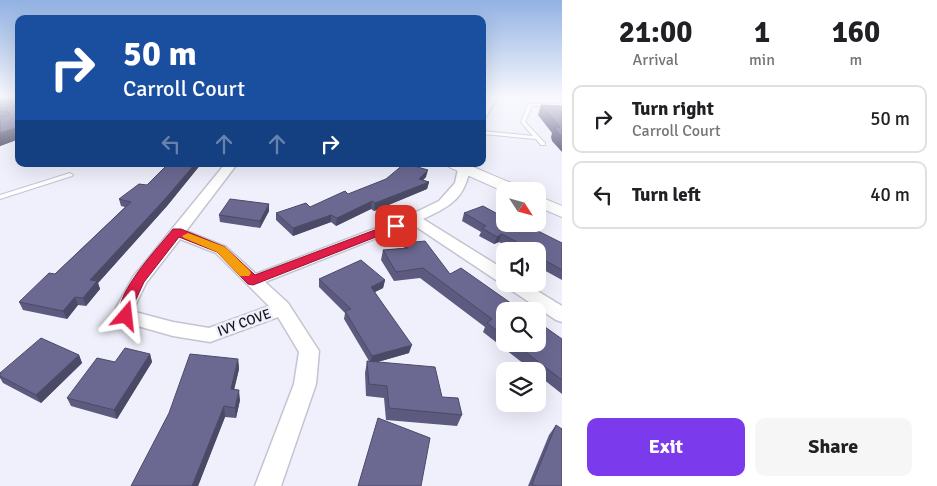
<!DOCTYPE html>
<html lang="en">
<head>
<meta charset="utf-8">
<style>
	body { margin:0; font-family:Signika,sans-serif; background:#f6f6f6; color:#202124; height:100vh; display:flex; flex-direction:column; font-size:19px; white-space:nowrap }
	* { box-sizing:border-box; margin:0 }
	p { font-size:16px; color:#757577 }
	.icon { flex:none; width:28px; height:28px; fill:none; stroke:currentColor; stroke-width:2; stroke-linecap:round; stroke-linejoin:round }
	.map { position:relative; flex:1; overflow:hidden }
	.drawer { display:flex; flex-direction:column; background:#fff; width:375px }
	.drawer>* { flex:none }
	.top-card { position:absolute; left:15px; top:15px; width:471px; height:152px; border-radius:10px; box-shadow:0 5px 20px #0002; background:#1a4fa0; color:#fff; overflow:hidden }
	.needle { width:32px; rotate:126deg }
	.tools { position:absolute; left:496px; top:182px; display:grid; gap:10px }
	.tools a { display:grid; place-items:center; width:50px; height:50px; border-radius:10px; background:#fff; box-shadow:0 5px 20px #0002; font-size:25px }
	.pin { position:absolute; display:grid; place-items:center; width:42px; height:42px; color:#fff; margin:-21px; border-radius:10px; box-shadow:0 2px 8px #0006 }
	.me { position:absolute; width:55px; margin:-28px; rotate:17deg; stroke-linejoin:round; filter:drop-shadow(0 0 4px #0008) }
	.turn { display:flex; align-items:center; gap:18px; height:105px; padding:0 25px; font-size:22px }
	.turn .icon { width:65px; height:65px; stroke-width:2.5 }
	.turn b { display:block; font-size:35px; line-height:42px }
	.lanes { display:flex; align-items:center; height:48px; padding:0 25px; background:#0003; justify-content:center; gap:25px; direction:ltr }
	.lanes .off { opacity:.35 }
	.eta { display:flex; justify-content:space-evenly; align-items:center; height:85px; text-align:center }
	.eta b { font-size:30px; font-weight:700; line-height:35px }
	.button { display:flex; gap:10px; margin-top:auto; padding:10px 25px }
	.button a { flex:1; height:58px; border-radius:10px; background:#7c3aed; color:#fff; font-size:20px; font-weight:700; line-height:58px; text-align:center }
	.button a+a { background:#f6f6f6; color:#202124 }
	ul { padding:0; list-style:none }
	li { display:flex; align-items:center; gap:15px; height:68px; margin:0 10px 8px; padding:0 15px; border:2px solid #e0e0e0; border-radius:10px }
	li div { flex:1 }
	li b { display:block; font-size:19px }
	li em { font-style:normal }
	main { display:flex; flex:1; min-height:0 }
	.map>svg:first-child { display:block }
	.lines { fill:none; stroke-linecap:round; stroke-linejoin:round }
	.service-casing { stroke:#c4c4d0; stroke-width:2 }
	.minor-casing { stroke:#c4c4d0; stroke-width:3 }
	.tertiary-casing { stroke:#c4c4d0; stroke-width:2 }
	.service { fill:#fff; fill-rule:evenodd }
	.minor { fill:#fff; fill-rule:evenodd }
	.tertiary { fill:#fff; fill-rule:evenodd }
	.wall { fill:#5c5a7e }
	.shaded-wall { fill:#4b4a66 }
	.building { fill:#6b6992; stroke:#4b4a66 }
	.route { fill:#e11d48; stroke:#92132f }
	.slow { fill:#f59e0b }
	.labels { text-anchor:middle; stroke-width:5; stroke-linejoin:round; paint-order:stroke }
	.street-label { font-size:14px; fill:#1b1a1f; stroke:#f0f0fc }
</style>
</head>
<body>
<main>
<div class="map">
<svg width="562" height="486" viewBox="0 0 562 486">
	<rect width="100%" height="100%" fill="#f0f0fc"/>
	<g class="lines">
		<defs>
			<g id="service">
				<polygon points="528,104 562,104 562,106 532,106 525,122 545,143 545,145 541,145 536,139 482,134 482,131 533,136 521,122"/>
				<polygon points="70,173 73,175 72,176 0,199 0,195"/>
			</g>
			<g id="minor">
				<polygon points="490,96 498,96 485,118 482,119 482,108"/>
				<path d="M225 164H237L186 231 226 247 256 274 408 216 439 201 455 183 459 164H471C465 198 453 205 423 219L505 270V284L499 282 412 224 265 282 288 303 319 351 316 384 281 486H255L294 384 299 352 278 317 210 342 173 336 120 321 116 308 133 277ZM180 239 216 253 269 306 209 328 173 322 135 312 134 308 146 283Z"/>
				<polygon points="506,284 526,284 562,306 562,322 556,320 508,288"/>
			</g>
			<g id="tertiary">
				<polygon points="447,164 466,164 523,188 525,191 505,192 449,167"/>
				<polygon points="538,196 562,206 562,217 538,207"/>
			</g>
		</defs>
		<use href="#service" class="service-casing"/>
		<use href="#minor" class="minor-casing"/>
		<use href="#tertiary" class="tertiary-casing"/>
		<use href="#service" class="service"/>
		<use href="#minor" class="minor"/>
		<use href="#tertiary" class="tertiary"/>
	</g>
	<g class="wall">
		<polygon points="0,96 19,96 19,139 0,146"/>
		<polygon points="541,105 562,106 562,152 552,141 551,137 552,133 538,115"/>
		<polygon points="168,164 201,164 167,206 98,283 100,289 86,306 78,305 67,319 23,310 19,302 55,274 125,207 121,206 119,199 147,185"/>
		<polygon points="426,177 423,180 429,182 427,189 374,211 371,209 336,226 331,222 293,236 276,220 276,213 310,207 348,194"/>
		<polygon points="269,204 269,211 260,228 220,222 219,215"/>
		<polygon points="464,213 528,231 562,243 562,280 542,269 539,271 538,271 538,251 517,251 499,242 494,244 479,236 481,232 462,221"/>
		<polygon points="405,243 505,311 505,344 538,344 562,339 562,394 538,375 538,371 533,371 483,332 485,327 420,278 394,281 381,260 383,250 404,248"/>
		<polygon points="319,279 385,280 383,288 375,292 409,353 378,362 442,397 462,415 457,426 386,420 384,398 366,396 365,373 367,361 369,361 344,319 345,313 319,287"/>
		<polygon points="150,354 152,362 117,419 71,406 67,398"/>
		<polygon points="79,355 82,363 41,403 3,383 0,378 0,373"/>
		<polygon points="238,359 239,369 234,389 240,400 236,418 225,417 198,486 131,486"/>
		<polygon points="556,425 562,486 528,486 549,435"/>
	</g>
	<g class="shaded-wall">
		<polygon points="19,127 19,139 0,146 0,133"/>
		<polygon points="195,164 201,164 167,206 98,283 100,289 86,306 83,298 90,280"/>
		<polygon points="428,170 426,177 417,186 419,179"/>
		<polygon points="429,182 427,189 374,211 375,203"/>
		<polygon points="372,201 371,209 336,226 337,218"/>
		<polygon points="269,204 269,211 260,228 260,221"/>
		<polygon points="331,215 331,222 293,236 293,228"/>
		<polygon points="502,234 499,242 494,244 497,237"/>
		<polygon points="546,261 542,269 539,271 542,263"/>
		<polygon points="385,280 383,288 369,295 371,287"/>
		<polygon points="75,297 78,305 67,319 63,311"/>
		<polygon points="412,345 409,353 370,364 372,356"/>
		<polygon points="150,354 152,362 117,419 114,410"/>
		<polygon points="79,355 82,363 41,403 36,395"/>
		<polygon points="238,359 239,369 232,399 231,389"/>
		<polygon points="239,390 240,400 236,418 235,408"/>
		<polygon points="224,406 225,417 198,486 192,486"/>
	</g>
	<g class="building">
		<polygon points="0,96 19,96 19,127 0,133 0,116 5,117 10,114 8,112 0,111"/>
		<polygon points="541,105 562,106 562,137 556,131 555,127 560,127"/>
		<polygon points="168,164 195,164 165,199 90,280 97,281 83,298 75,297 63,311 19,302 49,273 55,274 131,202 119,199 139,184 147,185"/>
		<polygon points="404,164 407,164 428,170 419,179 429,182 375,203 372,201 337,218 331,215 293,228 276,213 306,203 310,207 345,191 348,194 386,179"/>
		<polygon points="230,199 269,204 260,221 219,215"/>
		<polygon points="483,206 505,218 505,224 515,224 528,231 532,228 562,243 562,270 546,261 542,263 538,261 538,251 523,251 528,248 502,234 497,237 482,228 486,226 464,213"/>
		<polygon points="425,241 450,274 461,268 522,311 505,311 505,337 487,323 492,319 423,268 396,272 383,250 408,248 405,243"/>
		<polygon points="361,260 385,280 371,287 412,345 372,356 345,311 351,309 319,279"/>
		<polygon points="538,322 562,339 562,380 515,344 538,344"/>
		<polygon points="41,338 79,355 36,395 0,376 0,373"/>
		<polygon points="125,348 150,354 114,410 67,398 97,358 115,362"/>
		<polygon points="190,354 238,359 231,389 239,390 235,408 224,406 192,486 131,486 169,413"/>
		<polygon points="367,361 435,367 442,397 458,398 462,415 389,408 387,386 369,384"/>
		<polygon points="378,418 430,438 421,486 358,486"/>
		<polygon points="556,425 562,429 562,486 535,486 532,484"/>
	</g>
	<linearGradient id="sky" x2="0" y2="1"><stop stop-color="#92b2e3"/><stop offset="0.59" stop-color="#f8f8fe"/><stop offset="1" stop-color="#f8f8fe" stop-opacity="0"/></linearGradient>
	<rect width="562" height="164" fill="url(#sky)"/>
	<path class="route" d="M396 222 399 223V228L253 285 248 284 217 252 179 237 144 282 132 308 131 319 126 321 119 316C117 290 157 249 173 229H181L225 247 255 275Z"/>
	<polygon class="slow" points="188,233 225,247 249,270 251,273 249,276 240,276 217,252 184,238 182,236"/>
	<g class="labels">
		<g class="street-label">
			<text transform="translate(244 322) rotate(-20)" y="5">IVY COVE</text>
		</g>
	</g>
</svg>
<div class="tools">
<a><svg class="needle" viewBox="-14 -14 28 28"><path d="M0-13l5 13h-10z" fill="#e53935"/><path d="M0 13l5-13h-10z" fill="#757577"/></svg></a>
<a><svg class="icon" aria-label="sound" viewBox="0 0 24 24"><path d="M4 9h4l5-4v14l-5-4H4zM17 9q2 3 0 6"/></svg></a>
<a><svg class="icon" aria-label="search" viewBox="0 0 24 24"><circle cx="10" cy="10" r="6"/><path d="M15 15l6 6"/></svg></a>
<a><svg class="icon" aria-label="layers" viewBox="0 0 24 24"><path d="M12 4l9 5-9 5-9-5zM3 14l9 5 9-5"/></svg></a>
</div>
<div class="pin" style="left:396px;top:226px;background:#d93025"><svg class="icon" aria-label="arrive" viewBox="0 0 24 24"><path d="M6 21V4h12l-3 4 3 4H6"/></svg></div>
<svg class="me" style="left:126px;top:316px" viewBox="-20 -20 40 40"><path d="M0-17L14 15 0 8-14 15z" fill="#e11d48" stroke="#fff" stroke-width="4"/></svg>
<div class="top-card">
<div class="turn"><svg class="icon" aria-label="right" viewBox="0 0 24 24"><path d="M7 20v-9h11M14 6l5 5-5 5"/></svg><div><b>50 m</b>Carroll Court</div></div>
<div class="lanes"><svg class="icon off" aria-label="left" viewBox="0 0 24 24"><path d="M17 20v-9H6M10 6l-5 5 5 5"/></svg><svg class="icon off" aria-label="ahead" viewBox="0 0 24 24"><path d="M12 20V5M6 11l6-6 6 6"/></svg><svg class="icon off" aria-label="ahead" viewBox="0 0 24 24"><path d="M12 20V5M6 11l6-6 6 6"/></svg><svg class="icon" aria-label="right" viewBox="0 0 24 24"><path d="M7 20v-9h11M14 6l5 5-5 5"/></svg></div>
</div>
</div>
<section class="drawer">
<div class="eta">
<div><b>21:00</b><p>Arrival</p></div>
<div><b>1</b><p>min</p></div>
<div><b>160</b><p>m</p></div>
</div>
<ul>
<li><svg class="icon" aria-label="right" viewBox="0 0 24 24"><path d="M7 20v-9h11M14 6l5 5-5 5"/></svg><div><b>Turn right</b><p>Carroll Court</p></div><em>50 m</em></li>
<li><svg class="icon" aria-label="left" viewBox="0 0 24 24"><path d="M17 20v-9H6M10 6l-5 5 5 5"/></svg><div><b>Turn left</b></div><em>40 m</em></li>
</ul>
<div class="button"><a>Exit</a><a>Share</a></div>
</section>
</main>
</body>
</html>
